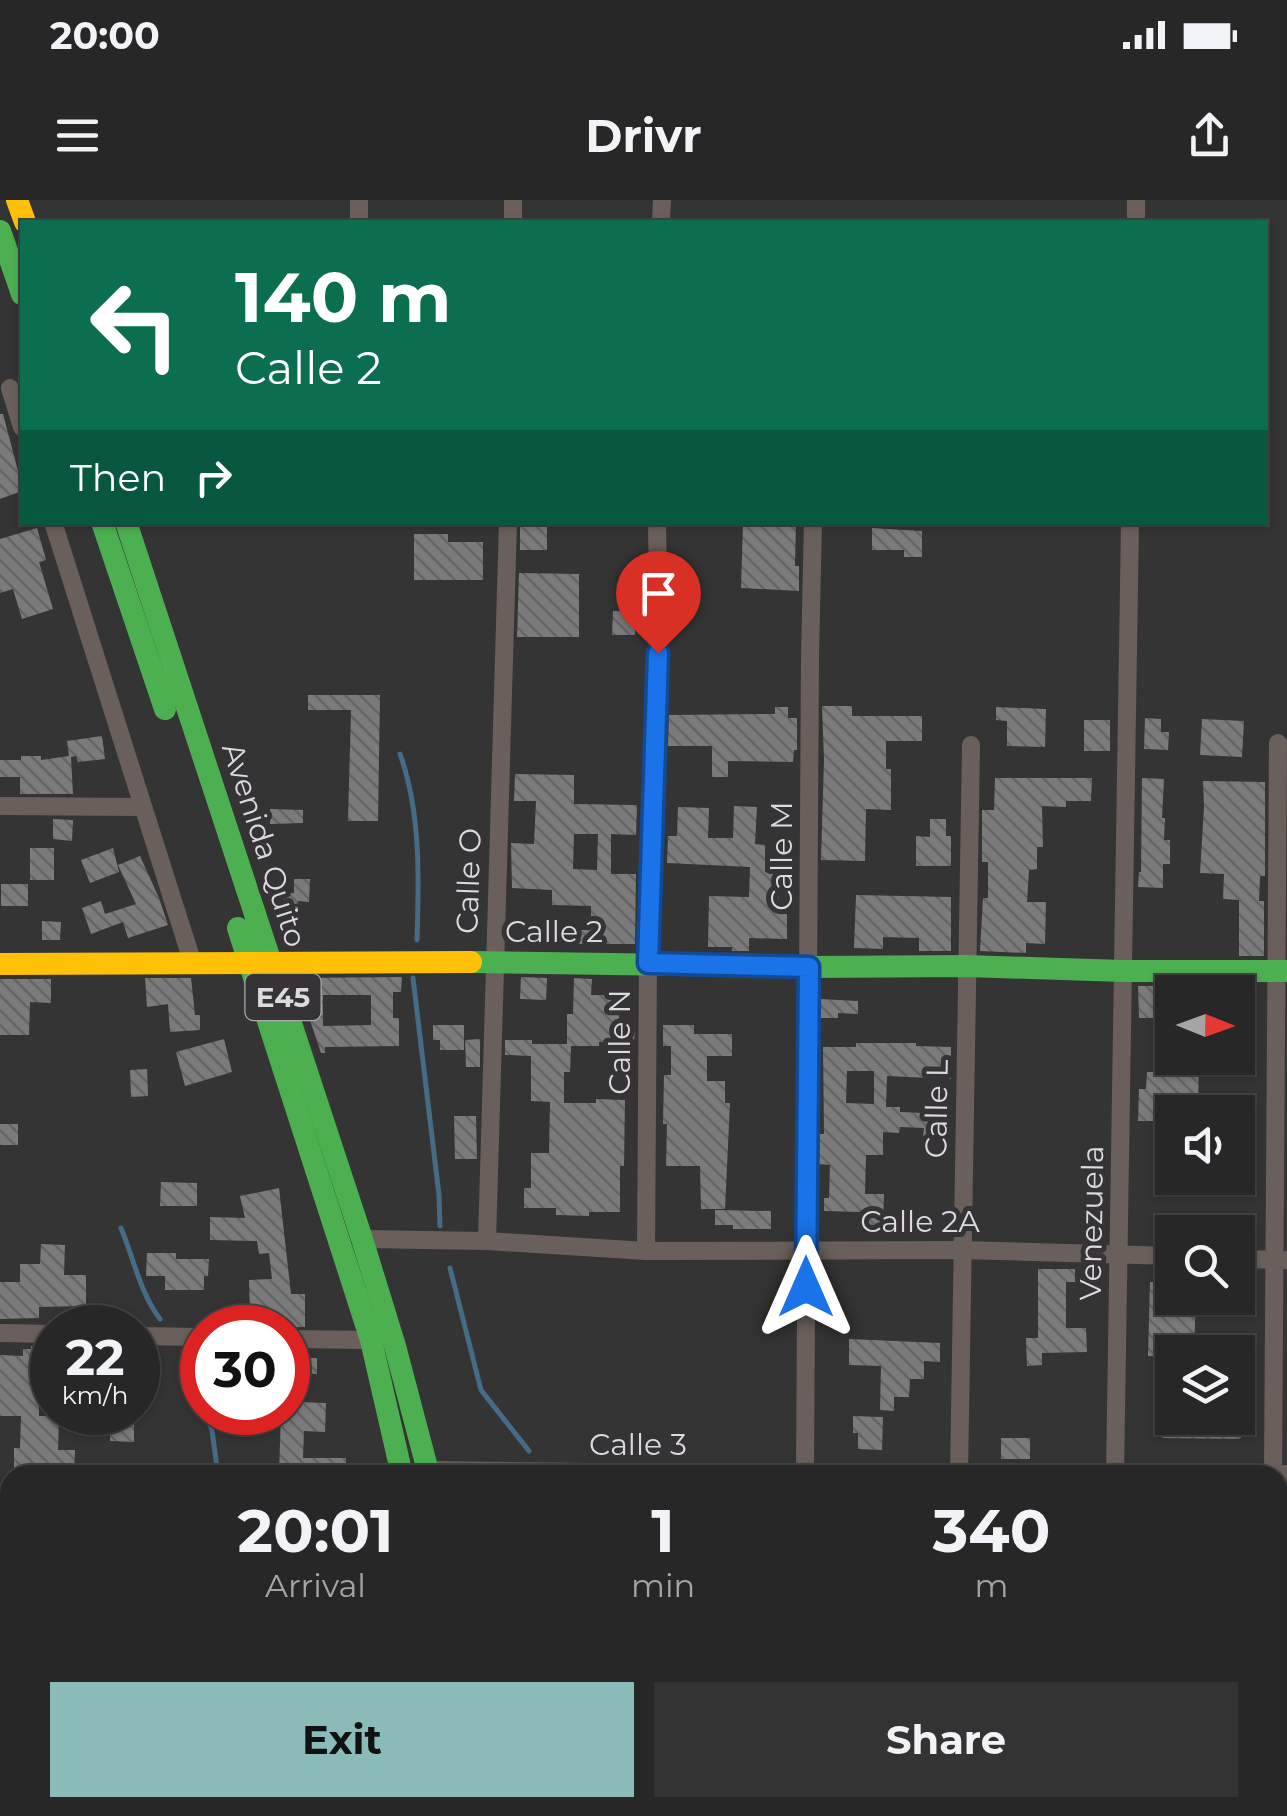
<!DOCTYPE html>
<html lang="en">
<head>
<meta charset="utf-8">
<style>
	body { margin:0; font-family:Montserrat,sans-serif; background:#343334; color:#f1f3f6; height:100vh; display:flex; flex-direction:column; font-size:38px; white-space:nowrap }
	* { box-sizing:border-box; margin:0 }
	p { font-size:32px; color:#a5a5a8 }
	.icon { flex:none; width:55px; height:55px; fill:none; stroke:currentColor; stroke-width:2; stroke-linecap:round; stroke-linejoin:round }
	.map { position:relative; flex:1; overflow:hidden }
	.panel { position:absolute; left:0px; top:1265px; width:1288px; height:352px; display:flex; flex-direction:column; background:#282728; border-radius:30px 30px 0 0; box-shadow:0 2px 8px #0004,0 0 0 2px #444445 }
	.panel>* { flex:none }
	.guide { position:absolute; left:20px; top:20px; width:1248px; height:305px; border-radius:0px; box-shadow:0 2px 8px #0004,0 0 0 2px #444445; background:#0b6e4f; color:#fff; overflow:hidden }
	.needle { width:65px; rotate:91deg }
	.buttons { position:absolute; left:1155px; top:775px; display:grid; gap:20px }
	.buttons a { display:grid; place-items:center; width:100px; height:100px; border-radius:0px; background:#282728; box-shadow:0 2px 8px #0004,0 0 0 2px #444445; font-size:50px }
	.speed { position:absolute; left:30px; top:1105px; display:flex; gap:20px; font-size:50px; font-weight:700; text-align:center }
	.speed>* { display:grid; place-content:center; width:130px; height:130px; border-radius:50%; background:#282728; box-shadow:0 2px 8px #0004,0 0 0 2px #444445; line-height:1 }
	.speed small { font-size:25px; font-weight:400 }
	.speed .limit { border:15px solid #d22; background:#fff; color:#111 }
	.pin { position:absolute; display:grid; place-items:center; width:85px; height:85px; color:#fff; margin:-102px -42px; border-radius:50% 50% 50% 0; rotate:-45deg; box-shadow:0 0 10px #0007 }
	.pin .icon { rotate:45deg }
	.me { position:absolute; width:110px; margin:-55px; rotate:0deg; stroke-linejoin:round; filter:drop-shadow(0 0 8px #0008) }
	.turn { display:flex; align-items:center; gap:35px; height:210px; padding:0 50px; font-size:45px }
	.turn .icon { width:130px; height:130px; stroke-width:2.5 }
	.turn b { display:block; font-size:70px; line-height:85px }
	.then { display:flex; align-items:center; height:95px; padding:0 50px; background:#0003; gap:20px; font-size:38px }
	.eta { display:flex; justify-content:space-evenly; align-items:center; height:170px; text-align:center }
	.eta b { font-size:60px; font-weight:700; line-height:70px }
	.button { display:flex; gap:20px; margin-top:auto; padding:20px 50px }
	.button a { flex:1; height:115px; border-radius:0px; background:#8bbbb9; color:#111; font-size:40px; font-weight:700; line-height:115px; text-align:center }
	.button a+a { background:#343334; color:#f1f3f6 }
	.status { display:flex; justify-content:space-between; align-items:center; height:70px; padding:0 50px; background:#282728; direction:ltr }
	.status svg { height:28px; fill:currentColor }
	header { display:flex; justify-content:space-between; align-items:center; height:130px; padding:0 50px; background:#282728; font-size:45px; font-weight:700 }
	.map>svg:first-child { display:block }
	.lines { fill:none; stroke-linecap:round; stroke-linejoin:round }
	.stream { stroke:#446c86; stroke-width:5 }
	.building { fill:url(#building-back-hatch); fill-rule:evenodd }
	.street { stroke:#6a5f5b; stroke-width:18 }
	.fast { stroke:#4caf50; stroke-width:22 }
	.slow { stroke:#ffc107; stroke-width:22 }
	.jam { stroke:#c62828; stroke-width:22 }
	.route-casing { stroke:#114b97; stroke-width:25 }
	.route { stroke:#1a73e8; stroke-width:18 }
	.labels { text-anchor:middle; stroke-width:10; stroke-linejoin:round; paint-order:stroke }
	.shield { fill:#353336; stroke:#a9a8aa; stroke-width:2.5 }
	.shield-label { font-size:28px; font-weight:bold; fill:#dbdadc }
	.street-label { font-size:30px; fill:#dbdadc; stroke:#353336 }
</style>
</head>
<body>
<div class="status"><b>20:00</b><svg viewBox="0 0 49 12"><path d="M0 12V9h3v3zM5 12V6h3v6zM10 12V3h3v9zM15 12V0h3v12zM26 1h20v11H26zM47 4h2v5h-2z"/></svg></div>
<header><svg class="icon" aria-label="menu" viewBox="0 0 24 24"><path d="M4 6h16M4 12h16M4 18h16"/></svg>Drivr<svg class="icon" aria-label="share" viewBox="0 0 24 24"><path d="M12 15V3M7 8l5-5 5 5M5 13v7h14v-7"/></svg></header>
<div class="map">
<svg width="1287" height="1616" viewBox="0 0 1287 1616">
	<defs>
		<pattern id="building-back-hatch" width="6" height="6" patternUnits="userSpaceOnUse" patternTransform="scale(2.5)"><rect width="6" height="6" fill="#7b7b7c"/><path d="M-1 5l2 2M0 0l6 6M5-1l2 2" fill="none" stroke="#646465"/></pattern>
	</defs>
	<rect width="100%" height="100%" fill="#353435"/>
	<g class="lines">
		<g class="stream">
			<path d="M400 554C421 612 419 680 417 740"/>
			<polyline points="413,778 439,995 440,1026"/>
			<path d="M121 1028C134 1059 140 1093 160 1119"/>
			<polyline points="450,1068 481,1190 529,1251"/>
			<polyline points="182,1157 202,1207"/>
			<polyline points="205,1212 212,1230 218,1275"/>
			<polyline points="537,1608 553,1616"/>
			<polyline points="381,1614 407,1608"/>
			<polyline points="596,1616 605,1614 611,1608"/>
		</g>
	</g>
	<g class="building">
		<polygon points="0,214 3,214 22,286 22,291 0,299"/>
		<rect x="520" y="322" width="27" height="28"/>
		<polygon points="743,322 796,322 795,366 799,366 799,391 741,388"/>
		<polygon points="37,328 46,360 39,362 53,409 22,419 13,389 0,393 0,339"/>
		<polygon points="872,328 922,331 922,357 904,357 904,350 872,350"/>
		<polygon points="414,334 448,334 448,342 483,342 483,380 414,380"/>
		<polygon points="519,373 579,374 579,437 517,437"/>
		<polygon points="613,411 635,411 635,435 612,435"/>
		<polygon points="308,495 380,495 378,621 348,621 351,510 308,510"/>
		<polygon points="822,506 852,506 852,516 922,516 922,541 886,541 886,569 891,569 891,610 866,609 865,661 821,660 824,560"/>
		<polygon points="775,507 788,507 788,518 797,518 797,550 794,550 793,562 728,561 728,577 712,577 712,546 668,546 669,515 775,514"/>
		<polygon points="996,507 1046,509 1045,547 1007,546 1007,521 996,520"/>
		<polygon points="1145,518 1161,519 1161,532 1169,532 1168,550 1144,549"/>
		<polygon points="1202,519 1244,521 1242,557 1200,555"/>
		<rect x="1084" y="520" width="26" height="31"/>
		<polygon points="102,536 105,559 78,562 76,556 71,557 73,594 20,594 20,577 0,577 0,560 21,560 21,556 41,556 41,560 69,556 67,541"/>
		<path d="M515 574 574 575V604L637 605 636 635 611 634V674H636L635 744H568V730H591V706L552 705V690L512 688 511 643 534 644 536 601H514ZM574 634H598L597 670 573 669Z"/>
		<polygon points="995,578 1092,578 1091,601 1066,601 1066,607 1042,606 1043,647 1037,647 1037,669 1029,670 1027,702 1046,702 1045,744 1026,743 1026,753 980,751 983,698 988,698 988,662 982,662 982,610 994,610"/>
		<polygon points="1142,578 1164,579 1162,618 1165,618 1164,640 1170,640 1170,664 1163,664 1163,688 1138,687 1139,672 1141,672"/>
		<polygon points="1203,581 1265,582 1265,676 1260,676 1259,701 1264,701 1264,756 1239,756 1239,700 1223,699 1224,674 1200,673 1204,607"/>
		<polygon points="734,606 757,607 755,644 765,645 765,672 779,672 778,713 787,714 787,739 749,738 749,751 732,751 732,747 708,747 709,696 749,697 750,667 667,663 668,636 677,636 678,607 709,608 708,638 733,638"/>
		<polygon points="270,609 303,610 303,623 270,624"/>
		<polygon points="53,619 73,620 72,641 53,639"/>
		<polygon points="930,619 946,619 946,636 951,636 951,666 916,666 916,636 930,637"/>
		<rect x="30" y="648" width="24" height="32"/>
		<polygon points="113,648 119,672 90,683 81,660"/>
		<polygon points="140,656 159,698 168,725 128,738 123,722 91,734 82,708 101,701 105,714 136,704 118,665"/>
		<polygon points="294,679 310,679 309,702 298,701 298,710 282,710 283,693 294,693"/>
		<rect x="1" y="684" width="27" height="22"/>
		<polygon points="856,695 951,697 951,751 919,751 919,738 883,737 883,749 854,748"/>
		<polygon points="42,721 61,722 60,740 42,740"/>
		<path d="M402 777 401 792H393V818H399V846L325 847V853H321L296 778ZM323 795H371V825L323 826Z"/>
		<polygon points="521,777 547,778 546,800 520,799"/>
		<polygon points="145,778 191,778 195,815 200,815 200,830 170,832 168,804 147,807"/>
		<polygon points="574,778 592,779 591,795 619,795 619,829 635,829 634,842 599,842 599,846 571,846 570,872 564,872 564,903 596,903 596,899 625,900 624,966 620,966 620,1012 589,1012 589,1016 556,1015 556,1008 524,1008 524,988 531,988 531,953 549,953 550,902 531,901 531,856 505,855 505,840 532,840 532,844 567,844 567,814 573,814"/>
		<polygon points="0,779 51,779 51,803 30,802 29,835 0,835"/>
		<polygon points="1138,786 1159,786 1159,818 1139,818"/>
		<polygon points="820,799 858,801 858,814 838,813 838,818 820,818"/>
		<polygon points="1161,815 1172,815 1172,858 1199,858 1198,912 1172,912 1172,921 1138,921 1139,889 1146,889 1147,872 1160,872"/>
		<polygon points="1238,822 1250,822 1249,868 1238,868"/>
		<polygon points="433,825 464,825 464,850 440,850 440,840 433,840"/>
		<polygon points="663,825 694,825 694,834 732,834 732,856 707,856 707,881 725,881 725,903 730,903 725,1009 701,1009 700,966 666,966 667,924 663,924 664,875 671,875 671,846 663,846"/>
		<polygon points="224,839 232,872 185,886 176,852"/>
		<polygon points="480,839 480,867 466,867 465,840"/>
		<path d="M856 843H916V846L951 847V879L887 876 886 907H900V912L924 913 925 906 945 907 944 938 923 937 924 928 900 927 899 933 883 932V955H866L865 994H884L883 1028H860V1012L824 1011V998H829L830 965 819 964 820 934H824L823 847H856ZM847 871H874V904L846 903Z"/>
		<polygon points="147,869 148,896 131,897 130,870"/>
		<polygon points="454,916 476,916 477,959 455,959"/>
		<rect x="0" y="924" width="18" height="21"/>
		<polygon points="161,982 197,983 197,1006 160,1006"/>
		<polygon points="279,988 291,1094 305,1094 305,1127 246,1128 246,1112 250,1112 249,1080 272,1079 269,1053 259,1054 257,1041 210,1040 210,1017 245,1018 240,996"/>
		<polygon points="715,1010 771,1011 771,1029 733,1029 733,1025 715,1025"/>
		<polygon points="41,1044 65,1045 64,1075 86,1075 86,1106 39,1107 39,1118 0,1119 0,1082 20,1082 20,1064 40,1064"/>
		<polygon points="147,1053 176,1053 176,1059 209,1059 208,1076 204,1076 204,1090 165,1090 165,1076 146,1076"/>
		<polygon points="1038,1069 1075,1069 1075,1082 1066,1082 1066,1128 1086,1128 1087,1152 1042,1153 1042,1165 1027,1166 1026,1138 1038,1138"/>
		<polygon points="1150,1082 1172,1083 1172,1098 1196,1098 1194,1152 1172,1152 1172,1157 1148,1156"/>
		<polygon points="849,1139 940,1143 940,1162 924,1161 924,1179 910,1179 909,1197 894,1197 894,1211 880,1210 881,1166 849,1165"/>
		<polygon points="31,1146 52,1146 52,1186 39,1185 39,1216 59,1216 58,1250 75,1250 74,1275 14,1275 14,1248 20,1248 21,1216 0,1216 0,1155 23,1156 23,1149 31,1149"/>
		<polygon points="288,1152 299,1152 299,1158 317,1158 317,1174 300,1173 299,1202 326,1203 325,1232 304,1231 303,1258 346,1258 346,1275 279,1275 281,1212 288,1212"/>
		<polygon points="1238,1180 1252,1194 1252,1226 1247,1233 1239,1239 1162,1238 1162,1218 1238,1218"/>
		<polygon points="111,1212 134,1212 134,1242 110,1241"/>
		<polygon points="853,1216 883,1217 882,1250 858,1249 858,1233 853,1233"/>
		<rect x="1001" y="1238" width="29" height="21"/>
	</g>
	<g class="lines">
		<g class="street">
			<polyline points="359,22 359,0"/>
			<polyline points="513,22 513,0"/>
			<polyline points="661,22 662,0"/>
			<polyline points="1136,22 1136,0"/>
			<polyline points="10,188 22,227"/>
			<polyline points="53,322 193,764"/>
			<polyline points="0,606 142,607"/>
			<polyline points="362,1039 487,1041 646,1051 962,1050 1172,1056"/>
			<polyline points="487,1041 508,322"/>
			<polyline points="646,1051 648,763 659,453 657,322"/>
			<polyline points="1238,1059 1287,1060"/>
			<polyline points="0,1133 52,1134"/>
			<polyline points="138,1136 202,1137"/>
			<polyline points="288,1139 371,1140"/>
			<polyline points="428,1270 849,1275"/>
			<polyline points="1273,1274 1278,543"/>
			<polyline points="805,1275 810,457 813,322"/>
			<polyline points="959,1275 971,545"/>
			<polyline points="1115,1275 1130,322"/>
			<polyline points="1193,1275 1287,1274"/>
			<polyline points="0,1298 10,1299"/>
			<polyline points="0,1461 10,1461"/>
			<polyline points="1278,1498 1287,1498"/>
			<polyline points="22,1616 22,1608"/>
			<polyline points="793,1616 794,1608"/>
			<polyline points="949,1616 949,1608"/>
			<polyline points="1089,1616 1090,1608"/>
		</g>
		<g class="fast">
			<polyline points="0,31 22,94"/>
			<polyline points="102,322 165,509"/>
			<polyline points="126,322 362,1039 395,1146 429,1275"/>
			<polyline points="238,728 371,1140 402,1275"/>
			<polyline points="471,762 809,767 967,766 1123,771 1287,771"/>
		</g>
		<g class="slow">
			<polyline points="17,0 25,22"/>
			<polyline points="0,764 471,762"/>
		</g>
		<polyline class="jam" points="490,1608 491,1616"/>
	</g>
	<g class="lines">
		<defs>
			<polyline id="route" points="658,453 648,763 809,767 806,1087"/>
		</defs>
		<use href="#route" class="route-casing"/>
		<use href="#route" class="route"/>
	</g>
	<g class="labels">
		<rect class="shield" x="245.5" y="774" width="75" height="46" rx="8"/>
		<g class="shield-label">
			<text x="283" y="807">E45</text>
		</g>
		<g class="street-label">
			<text transform="translate(264 645) rotate(72)" y="10">Avenida Quito</text>
			<text transform="translate(782 656) rotate(-90)" y="10">Calle M</text>
			<text transform="translate(469 681) rotate(-88)" y="10">Calle O</text>
			<text x="554" y="742">Calle 2</text>
			<text transform="translate(620 842) rotate(-90)" y="10">Calle N</text>
			<text transform="translate(937 909) rotate(-89)" y="10">Calle L</text>
			<text x="920" y="1032">Calle 2A</text>
			<text transform="translate(1092 1023) rotate(-89)" y="10">Venezuela</text>
			<text x="638" y="1255">Calle 3</text>
		</g>
	</g>
</svg>
<div class="buttons">
<a><svg class="needle" viewBox="-14 -14 28 28"><path d="M0-13l5 13h-10z" fill="#e53935"/><path d="M0 13l5-13h-10z" fill="#a5a5a8"/></svg></a>
<a><svg class="icon" aria-label="sound" viewBox="0 0 24 24"><path d="M4 9h4l5-4v14l-5-4H4zM17 9q2 3 0 6"/></svg></a>
<a><svg class="icon" aria-label="search" viewBox="0 0 24 24"><circle cx="10" cy="10" r="6"/><path d="M15 15l6 6"/></svg></a>
<a><svg class="icon" aria-label="layers" viewBox="0 0 24 24"><path d="M12 4l9 5-9 5-9-5zM3 14l9 5 9-5"/></svg></a>
</div>
<div class="speed"><div>22<small>km/h</small></div><div class="limit">30</div></div>
<div class="pin" style="left:658px;top:453px;background:#d93025"><svg class="icon" aria-label="arrive" viewBox="0 0 24 24"><path d="M6 21V4h12l-3 4 3 4H6"/></svg></div>
<svg class="me" style="left:806px;top:1087px" viewBox="-20 -20 40 40"><path d="M0-17L14 15 0 8-14 15z" fill="#1a73e8" stroke="#fff" stroke-width="4"/></svg>
<div class="guide">
<div class="turn"><svg class="icon" aria-label="left" viewBox="0 0 24 24"><path d="M17 20v-9H6M10 6l-5 5 5 5"/></svg><div><b>140 m</b>Calle 2</div></div>
<div class="then">Then<svg class="icon" aria-label="right" viewBox="0 0 24 24"><path d="M7 20v-9h11M14 6l5 5-5 5"/></svg></div>
</div>
<section class="panel">
<div class="eta">
<div><b>20:01</b><p>Arrival</p></div>
<div><b>1</b><p>min</p></div>
<div><b>340</b><p>m</p></div>
</div>
<div class="button"><a>Exit</a><a>Share</a></div>
</section>
</div>
</body>
</html>
